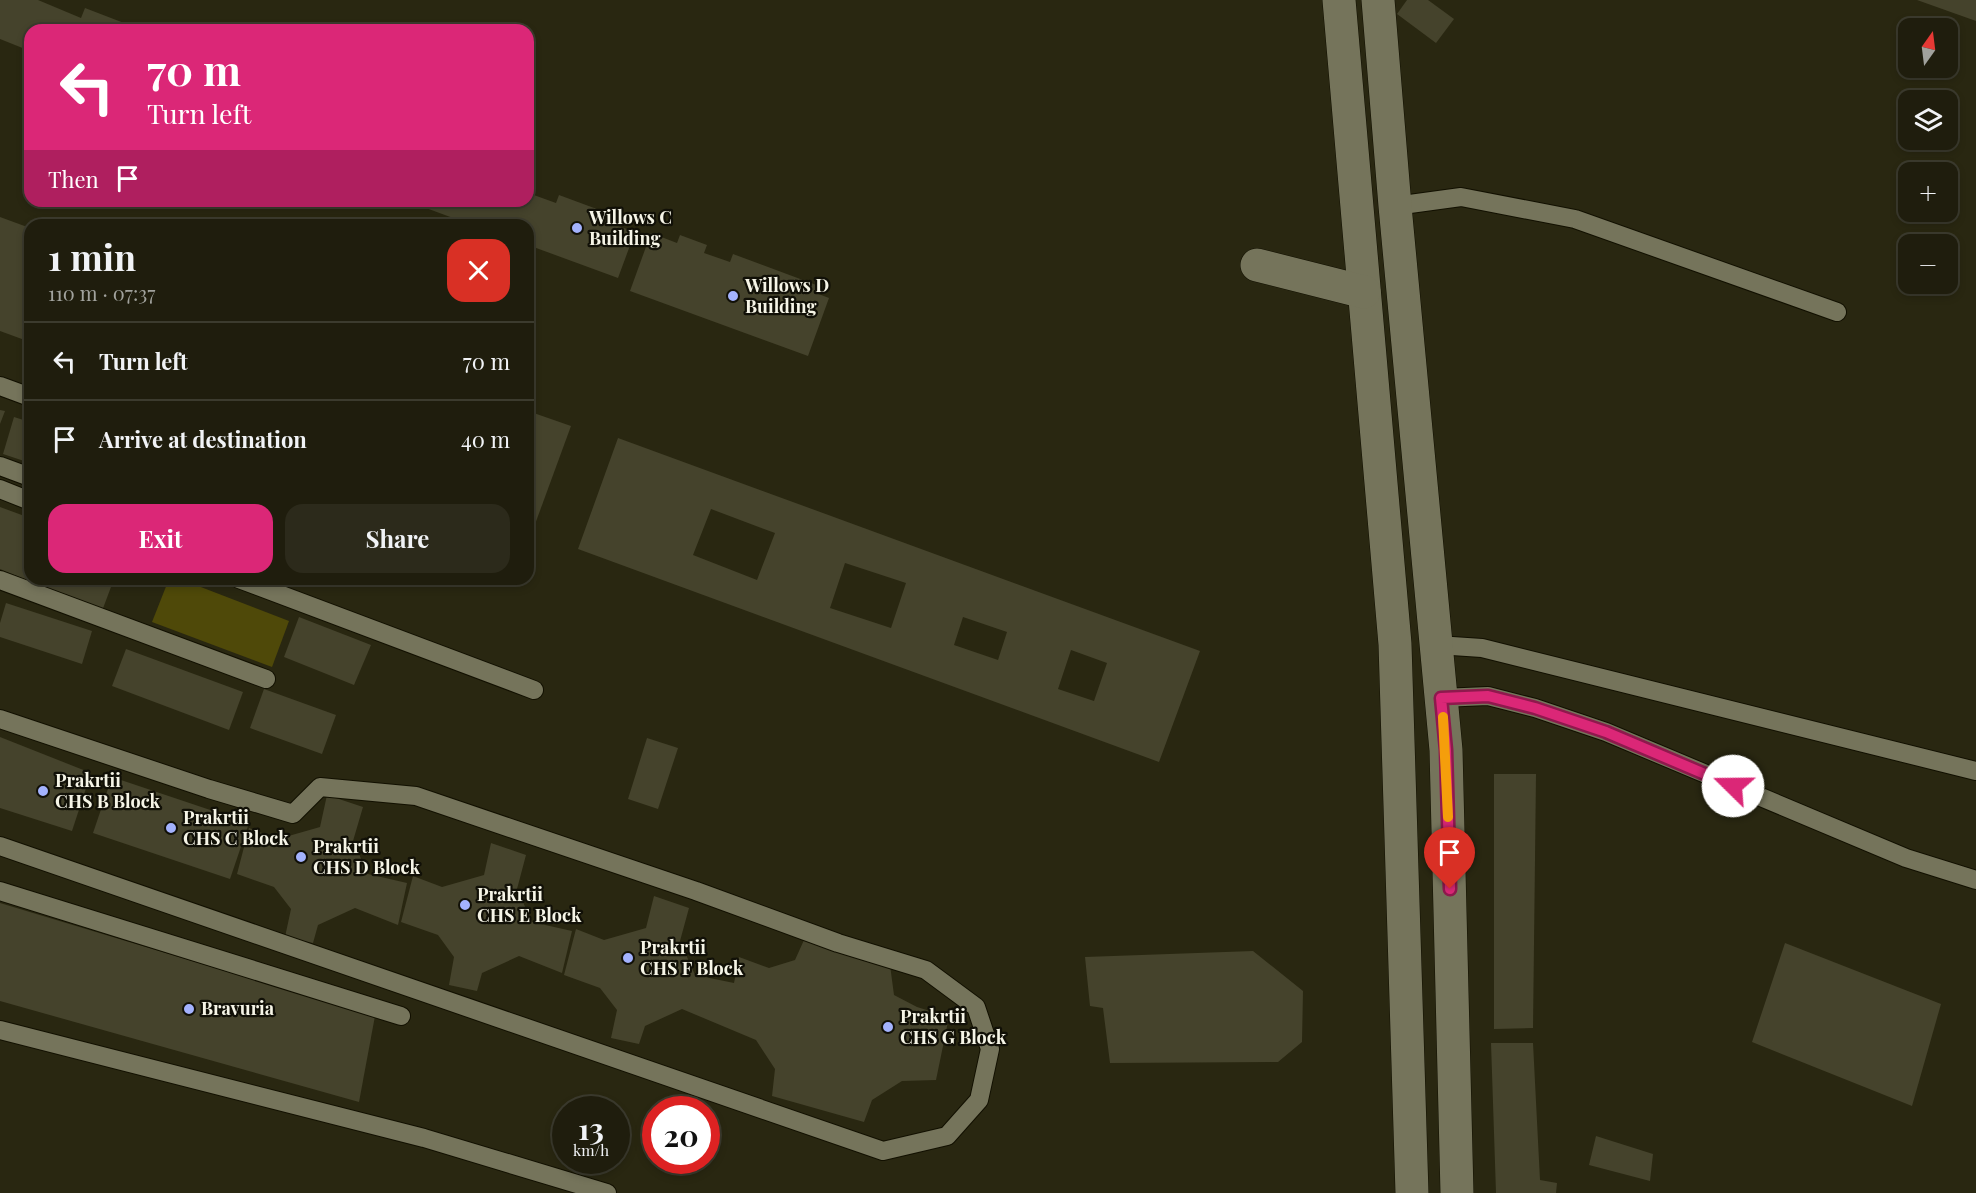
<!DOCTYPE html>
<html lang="en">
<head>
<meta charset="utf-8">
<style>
	body { margin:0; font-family:"Playfair Display",serif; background:#2c2a1b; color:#f1f3f6; height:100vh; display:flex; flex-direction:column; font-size:22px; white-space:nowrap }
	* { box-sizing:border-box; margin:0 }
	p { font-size:20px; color:#a1a29d }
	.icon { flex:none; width:33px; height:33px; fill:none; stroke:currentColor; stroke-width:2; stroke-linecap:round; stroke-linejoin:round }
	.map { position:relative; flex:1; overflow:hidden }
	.drawer { position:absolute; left:24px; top:219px; width:510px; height:366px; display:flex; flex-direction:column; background:#1f1d0d; border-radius:18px; box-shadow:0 3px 9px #0003,0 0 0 2px #3c3b2e }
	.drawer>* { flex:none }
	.banner { position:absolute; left:24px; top:24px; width:510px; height:183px; border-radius:18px; box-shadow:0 3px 9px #0003,0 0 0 2px #3c3b2e; background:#db2777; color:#fff; overflow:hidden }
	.needle { width:39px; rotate:14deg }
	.buttons { position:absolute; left:1898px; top:18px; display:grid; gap:12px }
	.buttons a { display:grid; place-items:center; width:60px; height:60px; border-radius:12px; background:#1f1d0d; box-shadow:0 3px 9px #0003,0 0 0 2px #3c3b2e; font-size:30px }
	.speed { position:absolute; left:552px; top:1096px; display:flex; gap:12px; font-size:30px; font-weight:700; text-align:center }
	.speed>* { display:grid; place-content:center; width:78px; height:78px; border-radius:50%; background:#1f1d0d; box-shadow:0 3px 9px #0003,0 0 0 2px #3c3b2e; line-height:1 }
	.speed small { font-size:15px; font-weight:400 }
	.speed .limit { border:9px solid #d22; background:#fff; color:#111 }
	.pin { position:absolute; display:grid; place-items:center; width:51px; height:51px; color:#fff; margin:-62px -26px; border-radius:50% 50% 50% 0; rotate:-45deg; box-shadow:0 0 6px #0007 }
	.pin .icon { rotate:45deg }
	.me { position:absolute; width:66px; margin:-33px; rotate:292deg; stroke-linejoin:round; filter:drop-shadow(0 0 4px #0008) }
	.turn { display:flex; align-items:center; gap:21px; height:126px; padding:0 24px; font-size:27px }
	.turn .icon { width:78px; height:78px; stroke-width:2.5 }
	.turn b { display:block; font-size:42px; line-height:51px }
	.then { display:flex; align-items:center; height:57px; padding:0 24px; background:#0003; gap:12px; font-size:22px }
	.round { display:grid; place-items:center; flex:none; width:63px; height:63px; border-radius:18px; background:#2c2a1b }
	.head { display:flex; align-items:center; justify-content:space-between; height:102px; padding:0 24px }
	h1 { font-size:36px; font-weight:700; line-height:45px }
	.action { display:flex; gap:12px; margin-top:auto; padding:12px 24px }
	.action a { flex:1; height:69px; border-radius:18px; background:#db2777; color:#fff; font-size:24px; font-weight:700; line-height:69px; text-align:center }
	.action a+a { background:#2c2a1b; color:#f1f3f6 }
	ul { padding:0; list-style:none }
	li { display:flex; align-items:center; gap:18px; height:78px; padding:0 24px; border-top:2px solid #3c3b2e }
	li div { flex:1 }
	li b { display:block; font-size:22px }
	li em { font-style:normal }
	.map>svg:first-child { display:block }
	.green { fill:#4f4909 }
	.building { fill:#45432c; fill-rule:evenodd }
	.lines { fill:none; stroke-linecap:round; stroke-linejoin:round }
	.service-casing { stroke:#121000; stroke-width:20 }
	.minor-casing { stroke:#121000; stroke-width:34 }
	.service { stroke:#75745b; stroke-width:18 }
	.minor { stroke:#75745b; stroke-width:33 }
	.route-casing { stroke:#8e194d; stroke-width:15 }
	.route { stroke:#db2777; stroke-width:10 }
	.slow { stroke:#f59e0b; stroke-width:10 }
	.poi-dot { fill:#a3b2fd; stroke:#111007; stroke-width:2 }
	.labels { text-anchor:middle; stroke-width:4.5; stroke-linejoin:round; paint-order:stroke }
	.poi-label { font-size:18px; font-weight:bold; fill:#f6f5e7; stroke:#111007; text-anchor:start }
</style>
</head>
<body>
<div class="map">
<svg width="1976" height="1193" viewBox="0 0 1976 1193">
	<rect width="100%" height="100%" fill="#292711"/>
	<polygon class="green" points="169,579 180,579 289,621 272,667 152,622"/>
	<g class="building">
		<polygon points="0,0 38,0 81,18 85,8 137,28 136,30 30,30 30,51 0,39"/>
		<polygon points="1407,0 1428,0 1454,19 1436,43 1397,14"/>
		<polygon points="1917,0 1976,0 1976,21"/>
		<polygon points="528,183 535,185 531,194 556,203 559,195 613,215 610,223 635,232 618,278 528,245 528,225 472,225 407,201 528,201"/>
		<polygon points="0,217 30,228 30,342 0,331"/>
		<polygon points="651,233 677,243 680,235 707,245 704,253 730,262 733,254 819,286 816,293 829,298 808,356 630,291"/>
		<polygon points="0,410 5,411 0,424"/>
		<polygon points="528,411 571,426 534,527 528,525"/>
		<polygon points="14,417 30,422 30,463 3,454"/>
		<path d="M618 438 1200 651 1159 762 578 549ZM711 509 775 533 757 580 693 555ZM845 563 906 583 891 628 830 608ZM963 617 1007 632 998 660 954 645ZM1071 650 1107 663 1094 701 1058 689Z"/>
		<polygon points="0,507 30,518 30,579 114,579 102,611 0,569"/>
		<polygon points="6,603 92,631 82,664 0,637 0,623"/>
		<polygon points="299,617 371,645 354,685 284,657"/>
		<polygon points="126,649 243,692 229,730 112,686"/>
		<polygon points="264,689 336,715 322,754 250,728"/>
		<polygon points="0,737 91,773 72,831 0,808"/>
		<polygon points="647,738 678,748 658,809 628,799"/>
		<polygon points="1494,774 1536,774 1533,1028 1494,1029"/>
		<polygon points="112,777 249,823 230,879 93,833"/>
		<polygon points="327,795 363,807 353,841 368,874 407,883 398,925 355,908 318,925 313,943 285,937 291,909 274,887 237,874 249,828 278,839 320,827"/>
		<polygon points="491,843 526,855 517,889 532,922 572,931 562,973 519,956 482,973 477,991 449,985 454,957 438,935 401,922 413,876 442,887 484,875"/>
		<polygon points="654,896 689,908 680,941 695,975 734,983 739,957 769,968 795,960 804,940 890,965 894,995 917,1007 949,1017 936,1080 902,1081 872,1100 864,1122 772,1096 775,1069 756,1040 682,1009 645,1026 639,1044 611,1038 617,1010 600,988 564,975 576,929 604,940 646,928"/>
		<polygon points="0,903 375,1016 359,1102 0,1001"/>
		<polygon points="1785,943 1941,1004 1912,1106 1752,1042"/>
		<polygon points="1253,951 1303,991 1302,1042 1278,1062 1110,1063 1103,1008 1090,1006 1085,957"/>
		<polygon points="1491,1043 1533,1043 1540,1180 1557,1183 1556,1193 1496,1193"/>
		<polygon points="1596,1136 1653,1154 1650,1181 1589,1165"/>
	</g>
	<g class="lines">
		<defs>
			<g id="service">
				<polyline points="1395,206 1461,197 1575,219 1837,312"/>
				<polyline points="0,386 30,397"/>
				<polyline points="0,466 30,477"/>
				<polyline points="0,489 30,501"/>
				<polyline points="239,579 534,690"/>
				<polyline points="0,580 266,679"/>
				<polyline points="1437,645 1482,648 1976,771"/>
				<polyline points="1441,698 1488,696 1535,708 1606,732 1906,858 1976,880"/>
				<polyline points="0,719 209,789 293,814 320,787 416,796 696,891 838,943 926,970 976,1007 990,1049 979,1100 947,1136 883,1151 0,846"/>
				<polyline points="0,891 401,1016"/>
				<polyline points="0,1030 424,1138 607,1193"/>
			</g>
			<g id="minor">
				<polyline points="1339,0 1395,644 1412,1193"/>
				<polyline points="1378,0 1395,206 1446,750 1457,1193"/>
				<polyline points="1257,265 1364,292"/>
			</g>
		</defs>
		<use href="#service" class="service-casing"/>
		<use href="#minor" class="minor-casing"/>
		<use href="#service" class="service"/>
		<use href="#minor" class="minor"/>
	</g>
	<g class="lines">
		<defs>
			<polyline id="route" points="1450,889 1446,750 1441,698 1488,696 1535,708 1606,732 1733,786"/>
		</defs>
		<use href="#route" class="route-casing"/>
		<use href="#route" class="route"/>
		<polyline class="slow" points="1443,717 1448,817"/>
	</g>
	<g class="poi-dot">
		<circle cx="577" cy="228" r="6"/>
		<circle cx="733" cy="296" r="6"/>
		<circle cx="43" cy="791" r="6"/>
		<circle cx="171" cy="828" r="6"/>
		<circle cx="301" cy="857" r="6"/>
		<circle cx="465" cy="905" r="6"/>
		<circle cx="628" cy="958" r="6"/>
		<circle cx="189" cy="1009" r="6"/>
		<circle cx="888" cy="1027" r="6"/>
	</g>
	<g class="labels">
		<g class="poi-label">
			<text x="589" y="224">Willows C<tspan x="589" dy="21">Building</tspan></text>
			<text x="745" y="292">Willows D<tspan x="745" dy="21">Building</tspan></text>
			<text x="55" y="787">Prakrtii<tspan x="55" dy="21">CHS B Block</tspan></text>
			<text x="183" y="824">Prakrtii<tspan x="183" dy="21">CHS C Block</tspan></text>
			<text x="313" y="853">Prakrtii<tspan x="313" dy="21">CHS D Block</tspan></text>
			<text x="477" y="901">Prakrtii<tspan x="477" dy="21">CHS E Block</tspan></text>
			<text x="640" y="954">Prakrtii<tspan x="640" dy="21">CHS F Block</tspan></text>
			<text x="201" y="1015">Bravuria</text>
			<text x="900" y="1023">Prakrtii<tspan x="900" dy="21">CHS G Block</tspan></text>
		</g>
	</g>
</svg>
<div class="buttons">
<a><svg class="needle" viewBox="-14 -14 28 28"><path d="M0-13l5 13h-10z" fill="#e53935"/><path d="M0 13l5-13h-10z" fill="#a1a29d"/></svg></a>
<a><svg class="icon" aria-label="layers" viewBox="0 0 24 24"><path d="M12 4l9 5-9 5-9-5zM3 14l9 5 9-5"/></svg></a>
<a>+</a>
<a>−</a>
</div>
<div class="speed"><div>13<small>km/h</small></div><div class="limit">20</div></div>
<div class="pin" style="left:1450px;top:889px;background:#d93025"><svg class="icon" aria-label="arrive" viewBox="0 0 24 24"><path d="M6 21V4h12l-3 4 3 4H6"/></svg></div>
<svg class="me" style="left:1733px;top:786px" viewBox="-20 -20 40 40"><circle r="19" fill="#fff"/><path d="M0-13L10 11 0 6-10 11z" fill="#db2777"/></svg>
<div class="banner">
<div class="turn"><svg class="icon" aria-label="left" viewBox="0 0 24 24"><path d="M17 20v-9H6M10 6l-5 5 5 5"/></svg><div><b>70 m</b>Turn left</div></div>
<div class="then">Then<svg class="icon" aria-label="arrive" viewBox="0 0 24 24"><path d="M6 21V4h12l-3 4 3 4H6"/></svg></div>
</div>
<section class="drawer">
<div class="head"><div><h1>1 min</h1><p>110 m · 07:37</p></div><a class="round" style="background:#d93025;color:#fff"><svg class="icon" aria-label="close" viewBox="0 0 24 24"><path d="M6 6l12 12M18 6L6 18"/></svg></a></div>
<ul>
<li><svg class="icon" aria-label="left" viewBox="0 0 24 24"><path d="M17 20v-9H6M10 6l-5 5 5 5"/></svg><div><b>Turn left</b></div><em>70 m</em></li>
<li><svg class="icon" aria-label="arrive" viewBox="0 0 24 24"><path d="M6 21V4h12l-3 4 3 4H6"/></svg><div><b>Arrive at destination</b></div><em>40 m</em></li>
</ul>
<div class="action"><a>Exit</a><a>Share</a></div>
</section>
</div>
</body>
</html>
